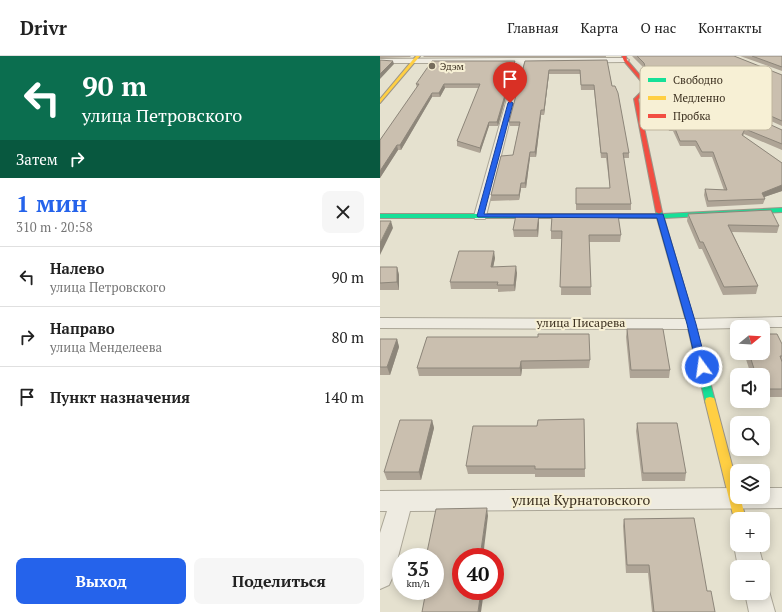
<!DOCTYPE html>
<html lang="ru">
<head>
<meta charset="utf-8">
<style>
	body { margin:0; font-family:"PT Serif",serif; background:#f6f6f6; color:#222; height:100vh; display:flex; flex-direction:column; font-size:15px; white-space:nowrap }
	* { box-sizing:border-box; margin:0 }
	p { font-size:13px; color:#767676 }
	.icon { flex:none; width:22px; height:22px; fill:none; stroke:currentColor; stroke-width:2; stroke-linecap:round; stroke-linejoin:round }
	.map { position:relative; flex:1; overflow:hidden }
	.side { display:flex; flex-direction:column; background:#fff; width:380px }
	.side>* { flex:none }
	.banner { background:#0b6e4f; color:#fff; overflow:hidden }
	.needle { width:26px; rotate:72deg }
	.tools { position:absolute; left:350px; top:264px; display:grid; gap:8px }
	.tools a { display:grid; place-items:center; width:40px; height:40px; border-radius:8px; background:#fff; box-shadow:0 2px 10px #0003; font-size:20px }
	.speed { position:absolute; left:12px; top:492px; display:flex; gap:8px; font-size:20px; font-weight:700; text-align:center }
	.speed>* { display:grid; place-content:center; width:52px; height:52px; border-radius:50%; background:#fff; box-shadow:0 2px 10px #0003; line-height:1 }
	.speed small { font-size:10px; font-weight:400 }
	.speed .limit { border:6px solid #d22; background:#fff; color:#111 }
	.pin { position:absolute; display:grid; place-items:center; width:34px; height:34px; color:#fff; margin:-41px -17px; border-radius:50% 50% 50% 0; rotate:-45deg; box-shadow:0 0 4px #0007 }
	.pin .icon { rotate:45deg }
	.me { position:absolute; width:44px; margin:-22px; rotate:346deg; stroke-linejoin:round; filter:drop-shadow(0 0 3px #0008) }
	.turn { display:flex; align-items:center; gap:14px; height:84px; padding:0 16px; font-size:18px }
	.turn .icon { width:52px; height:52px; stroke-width:2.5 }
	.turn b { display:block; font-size:28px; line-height:34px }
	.then { display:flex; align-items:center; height:38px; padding:0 16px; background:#0003; gap:8px; font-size:15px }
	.round { display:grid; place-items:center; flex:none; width:42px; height:42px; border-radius:8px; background:#f6f6f6 }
	.headline { display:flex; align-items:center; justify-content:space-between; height:68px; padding:0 16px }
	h1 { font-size:24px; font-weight:700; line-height:30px; color:#2563eb }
	.action { display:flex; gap:8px; margin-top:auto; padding:8px 16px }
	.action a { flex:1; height:46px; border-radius:8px; background:#2563eb; color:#fff; font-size:16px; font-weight:700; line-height:46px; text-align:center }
	.action a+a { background:#f6f6f6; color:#222 }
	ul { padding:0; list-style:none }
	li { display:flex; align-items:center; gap:12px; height:60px; padding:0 16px; border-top:1px solid #e0e0e0 }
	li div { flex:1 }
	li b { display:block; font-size:15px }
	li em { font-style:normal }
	header { display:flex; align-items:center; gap:24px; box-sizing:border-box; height:56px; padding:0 20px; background:#fff; border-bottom:1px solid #e0e0e0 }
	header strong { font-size:19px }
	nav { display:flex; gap:22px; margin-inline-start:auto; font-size:14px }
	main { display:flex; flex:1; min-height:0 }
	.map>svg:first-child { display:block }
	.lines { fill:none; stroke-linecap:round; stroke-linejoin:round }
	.street-casing { stroke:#aba697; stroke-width:2 }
	.fast-casing { stroke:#9b9588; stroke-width:2 }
	.slow-casing { stroke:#9b9588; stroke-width:2 }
	.jam-casing { stroke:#9b9588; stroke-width:2 }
	.street { fill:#eeebe1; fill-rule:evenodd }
	.fast { fill:#16e098; fill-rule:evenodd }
	.slow { fill:#ffcf43; fill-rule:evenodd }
	.jam { fill:#f24e42; fill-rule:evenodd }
	.wall { fill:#aea496 }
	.shaded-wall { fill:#8d867a }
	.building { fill:#cabfaf; stroke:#8d867a }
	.route { fill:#2563eb; stroke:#184099 }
	.poi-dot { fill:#766d5d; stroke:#f7f0d5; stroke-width:1.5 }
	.labels { text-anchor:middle; stroke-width:4; stroke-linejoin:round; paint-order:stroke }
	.far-poi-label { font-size:10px; fill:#3b2f1f; stroke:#f7f0d5; text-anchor:start }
	.street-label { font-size:12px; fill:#3b2f1f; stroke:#f7f0d5 }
	.near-street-label { font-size:14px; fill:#3b2f1f; stroke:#f7f0d5 }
	.key { fill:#f7f0d5; stroke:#bfb69e; stroke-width:1 }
	.key-label { font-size:11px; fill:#3b2f1f }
</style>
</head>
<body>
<header>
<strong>Drivr</strong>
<nav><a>Главная</a><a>Карта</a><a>О нас</a><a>Контакты</a></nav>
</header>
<main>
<section class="side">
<div class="banner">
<div class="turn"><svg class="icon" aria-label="left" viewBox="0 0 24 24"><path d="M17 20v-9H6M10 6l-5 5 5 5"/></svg><div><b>90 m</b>улица Петровского</div></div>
<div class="then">Затем<svg class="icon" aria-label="right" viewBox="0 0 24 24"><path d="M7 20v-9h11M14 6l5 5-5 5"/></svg></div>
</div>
<div class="headline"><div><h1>1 мин</h1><p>310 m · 20:58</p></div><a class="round"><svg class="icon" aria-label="close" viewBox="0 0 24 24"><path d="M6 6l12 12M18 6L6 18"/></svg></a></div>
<ul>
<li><svg class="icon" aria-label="left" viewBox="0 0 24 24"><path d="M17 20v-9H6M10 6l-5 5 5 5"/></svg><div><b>Налево</b><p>улица Петровского</p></div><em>90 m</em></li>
<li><svg class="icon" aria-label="right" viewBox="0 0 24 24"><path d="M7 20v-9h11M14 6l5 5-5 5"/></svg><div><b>Направо</b><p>улица Менделеева</p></div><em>80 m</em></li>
<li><svg class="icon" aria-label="arrive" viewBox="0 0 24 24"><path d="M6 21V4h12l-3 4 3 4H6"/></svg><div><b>Пункт назначения</b></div><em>140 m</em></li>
</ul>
<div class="action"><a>Выход</a><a>Поделиться</a></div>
</section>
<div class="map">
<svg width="402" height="556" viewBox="0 0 402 556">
	<rect width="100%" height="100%" fill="#e5e1cf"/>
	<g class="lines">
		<defs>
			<g id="street">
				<polygon points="139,2 245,2 249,4 245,6 144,7 106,160 105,163 95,163 94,160 137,7 0,7 0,3"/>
				<polygon points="402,261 402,271 357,271 357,272 311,273 0,272 0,262 311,263"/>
				<polygon points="357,432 357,441 383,441 383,432 402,432 402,452 30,455 13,520 9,529 0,533 0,477 7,455 0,455 0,435"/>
				<polygon points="357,482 357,489 378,489 384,511 383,513 383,511 358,511 354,489"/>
				<polygon points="383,526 387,528 395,556 369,556 365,537 383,537"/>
			</g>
			<polygon id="fast" points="402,152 402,156 284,162 315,268 335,345 334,348 330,349 326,348 325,345 307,268 277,162 0,162 0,158 276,158 277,155 281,155 283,158"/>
			<g id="slow">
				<polygon points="36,0 40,0 0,47 0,43"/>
				<polygon points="330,341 334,342 335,345 357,428 357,441 360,441 366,463 357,463 357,468 354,463 325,345 326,342"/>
			</g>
			<polygon id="jam" points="242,0 246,0 247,4 270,31 258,43 282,156 279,158 276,156 254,43 266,31 244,5"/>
		</defs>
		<use href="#street" class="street-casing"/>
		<use href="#fast" class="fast-casing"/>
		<use href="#slow" class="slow-casing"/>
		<use href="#jam" class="jam-casing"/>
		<use href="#street" class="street"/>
		<use href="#fast" class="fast"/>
		<use href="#slow" class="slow"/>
		<use href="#jam" class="jam"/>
	</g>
	<g class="wall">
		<polygon points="0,0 31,0 30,1 0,2"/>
		<polygon points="43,0 226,0 226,1 44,1"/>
		<polygon points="252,0 354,0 402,19 402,70 306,27 272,27 267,21 263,11"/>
		<polygon points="360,0 402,0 402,15"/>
		<polygon points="227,4 232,30 249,97 249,102 243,102 251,148 251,154 196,154 196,132 230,132 226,102 221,102 214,34 201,34 200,18 169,18 164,59 161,59 156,101 150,101 146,132 141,132 139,144 111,145 111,139 133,99 139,70 130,70 129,66 145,5"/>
		<polygon points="135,5 135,8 118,70 109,70 100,97 77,90 77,85 99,32 65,32 60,41 52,41 21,94 18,94 0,122 0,84 37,32 36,28"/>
		<polygon points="272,30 402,74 402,94 364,78 363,80 402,107 402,135 384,141 385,143 383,148 327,151 324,139 325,133 344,134 332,101 321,101 315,90 300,90 293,75 289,75 285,62 276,62 267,40 268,35 272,32"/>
		<polygon points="308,158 399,170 397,177 352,176 378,230 376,238 343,239 322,193 319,193 307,165"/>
		<polygon points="172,160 241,179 240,186 209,186 211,239 181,239 182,183 171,183 171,175"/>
		<polygon points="159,166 158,181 134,181 133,174"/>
		<polygon points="115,202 113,211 137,217 135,235 118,236 118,233 71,233 70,226"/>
		<polygon points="0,211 17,211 19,219 19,234 0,234"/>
		<polygon points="247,273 290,314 289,322 250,322 246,281"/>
		<polygon points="47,281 210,304 209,312 142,313 141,320 39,320 37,312"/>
		<polygon points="0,283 17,283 19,291 10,319 0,319"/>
		<polygon points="402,288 402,341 383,341 383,319 371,319 364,297 383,297"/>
		<polygon points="204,363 205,421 155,421 155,418 88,418 86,410 157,370"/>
		<polygon points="52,364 54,372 41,424 7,424 4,416"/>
		<polygon points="257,367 306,417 305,425 262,425 256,375"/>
		<polygon points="244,463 327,535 335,556 272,556 268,517 246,517 243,470"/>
	</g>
	<g class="shaded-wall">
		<polygon points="13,5 14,8 0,23 0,18"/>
		<polygon points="135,5 135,8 118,70 117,66"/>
		<polygon points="169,14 169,18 164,59 164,54"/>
		<polygon points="64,28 65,32 60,41 59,37"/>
		<polygon points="52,37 52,41 21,94 20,89"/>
		<polygon points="161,54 161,59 156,101 155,96"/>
		<polygon points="109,66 109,70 100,97 100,92"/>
		<polygon points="17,89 18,94 0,122 0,115"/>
		<polygon points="150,96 150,101 146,132 145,127"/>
		<polygon points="141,127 141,132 139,144 139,139"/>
		<polygon points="402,129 402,135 381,142 382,137"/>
		<polygon points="159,159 159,166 158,181 157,174"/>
		<polygon points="11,165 13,172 0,199 0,187"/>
		<polygon points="114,195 115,202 112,217 111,211"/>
		<polygon points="136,210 137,217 135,235 134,229"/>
		<polygon points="17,211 19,219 19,234 17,226"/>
		<polygon points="17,283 19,291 10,319 7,311"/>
		<polygon points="141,305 142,313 141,320 140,312"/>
		<polygon points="52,364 54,372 41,424 39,416"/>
		<polygon points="107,452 108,460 103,501 100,501"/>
		<polygon points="101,535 104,535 101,556 98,556"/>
	</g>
	<g class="building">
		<polygon points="257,0 354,0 402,19 402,65 306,22 272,23 267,17 264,7"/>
		<polygon points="372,0 402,0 402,11"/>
		<polygon points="0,4 13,5 0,18"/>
		<polygon points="227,4 232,30 235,30 238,37 249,97 243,97 251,148 196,148 196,132 230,132 227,97 221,97 214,29 201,29 200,14 169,14 164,54 161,54 155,96 150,96 145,127 141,127 139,139 111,139 121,100 133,99 140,66 129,66 145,5"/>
		<polygon points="52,5 135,5 117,66 109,66 100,92 77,85 100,28 64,28 59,37 52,37 20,89 17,89 0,115 0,84 39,28 36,28"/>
		<polygon points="304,29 402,74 402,88 365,73 362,79 402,107 402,129 382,137 385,143 328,145 325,133 347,134 333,96 322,96 316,85 300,85 294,70 290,70 286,57 277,57 268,35 273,32 272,30"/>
		<polygon points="391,154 399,170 348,169 378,230 344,231 323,186 320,186 308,158"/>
		<polygon points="136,159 159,159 157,174 133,174"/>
		<polygon points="238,159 241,179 209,179 211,231 180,231 182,175 171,175 172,160"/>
		<polygon points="0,165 11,165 0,187"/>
		<polygon points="79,195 114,195 111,211 136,210 134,229 117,229 118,226 70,226"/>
		<polygon points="0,211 17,211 17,226 0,227"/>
		<polygon points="247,273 283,273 290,314 251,314"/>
		<polygon points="158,278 209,278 210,304 141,305 140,312 37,312 47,281 158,281"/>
		<polygon points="383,278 397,278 402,288 402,300 400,300 402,306 402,333 383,333 383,319 376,319 369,297 383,297"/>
		<polygon points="0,283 17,283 7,311 0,311"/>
		<polygon points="204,363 205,413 155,413 155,410 86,410 93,370 157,370 158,364"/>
		<polygon points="20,364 52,364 39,416 4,416"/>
		<polygon points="257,367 297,367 306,417 263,417"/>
		<polygon points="107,452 100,501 81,501 81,535 101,535 98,556 42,556 46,535 55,535 55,501 46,501 56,453"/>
		<polygon points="314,462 327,535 331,535 335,556 274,556 269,509 247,509 244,463"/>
	</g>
	<polygon class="route" points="130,45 133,47 104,158 283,158 316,268 327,311 326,314 319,314 317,311 307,268 277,162 98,161 97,160 128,47"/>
	<circle class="poi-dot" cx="52" cy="10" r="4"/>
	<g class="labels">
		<g class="far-poi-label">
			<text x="60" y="14">Эдэм</text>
		</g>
		<g class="street-label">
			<text x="201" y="271">улица Писарева</text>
		</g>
		<g class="near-street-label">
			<text x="201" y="449">улица Курнатовского</text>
		</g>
	</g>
	<rect x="260" y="10" width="132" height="64" rx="6" class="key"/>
	<rect x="268" y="22" width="18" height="4" fill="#16e098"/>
	<rect x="268" y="40" width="18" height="4" fill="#ffcf43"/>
	<rect x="268" y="58" width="18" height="4" fill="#f24e42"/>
	<g class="key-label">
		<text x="293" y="28">Свободно</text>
		<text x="293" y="46">Медленно</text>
		<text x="293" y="64">Пробка</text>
	</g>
</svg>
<div class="tools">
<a><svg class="needle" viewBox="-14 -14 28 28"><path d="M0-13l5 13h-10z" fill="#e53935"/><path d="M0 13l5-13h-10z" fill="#767676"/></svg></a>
<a><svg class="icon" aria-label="sound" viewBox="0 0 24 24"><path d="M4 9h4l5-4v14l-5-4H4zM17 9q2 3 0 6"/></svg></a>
<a><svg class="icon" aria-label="search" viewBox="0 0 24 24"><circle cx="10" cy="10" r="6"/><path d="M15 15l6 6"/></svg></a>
<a><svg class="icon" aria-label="layers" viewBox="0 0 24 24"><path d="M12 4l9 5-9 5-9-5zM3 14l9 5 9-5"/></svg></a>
<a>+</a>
<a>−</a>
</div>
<div class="speed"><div>35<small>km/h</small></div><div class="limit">40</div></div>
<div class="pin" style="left:130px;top:47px;background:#d93025"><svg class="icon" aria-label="arrive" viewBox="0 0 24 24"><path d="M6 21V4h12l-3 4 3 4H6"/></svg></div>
<svg class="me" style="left:322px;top:311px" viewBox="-20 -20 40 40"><circle r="17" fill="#2563eb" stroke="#fff" stroke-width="3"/><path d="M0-11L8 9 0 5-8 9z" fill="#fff"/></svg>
</div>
</main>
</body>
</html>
